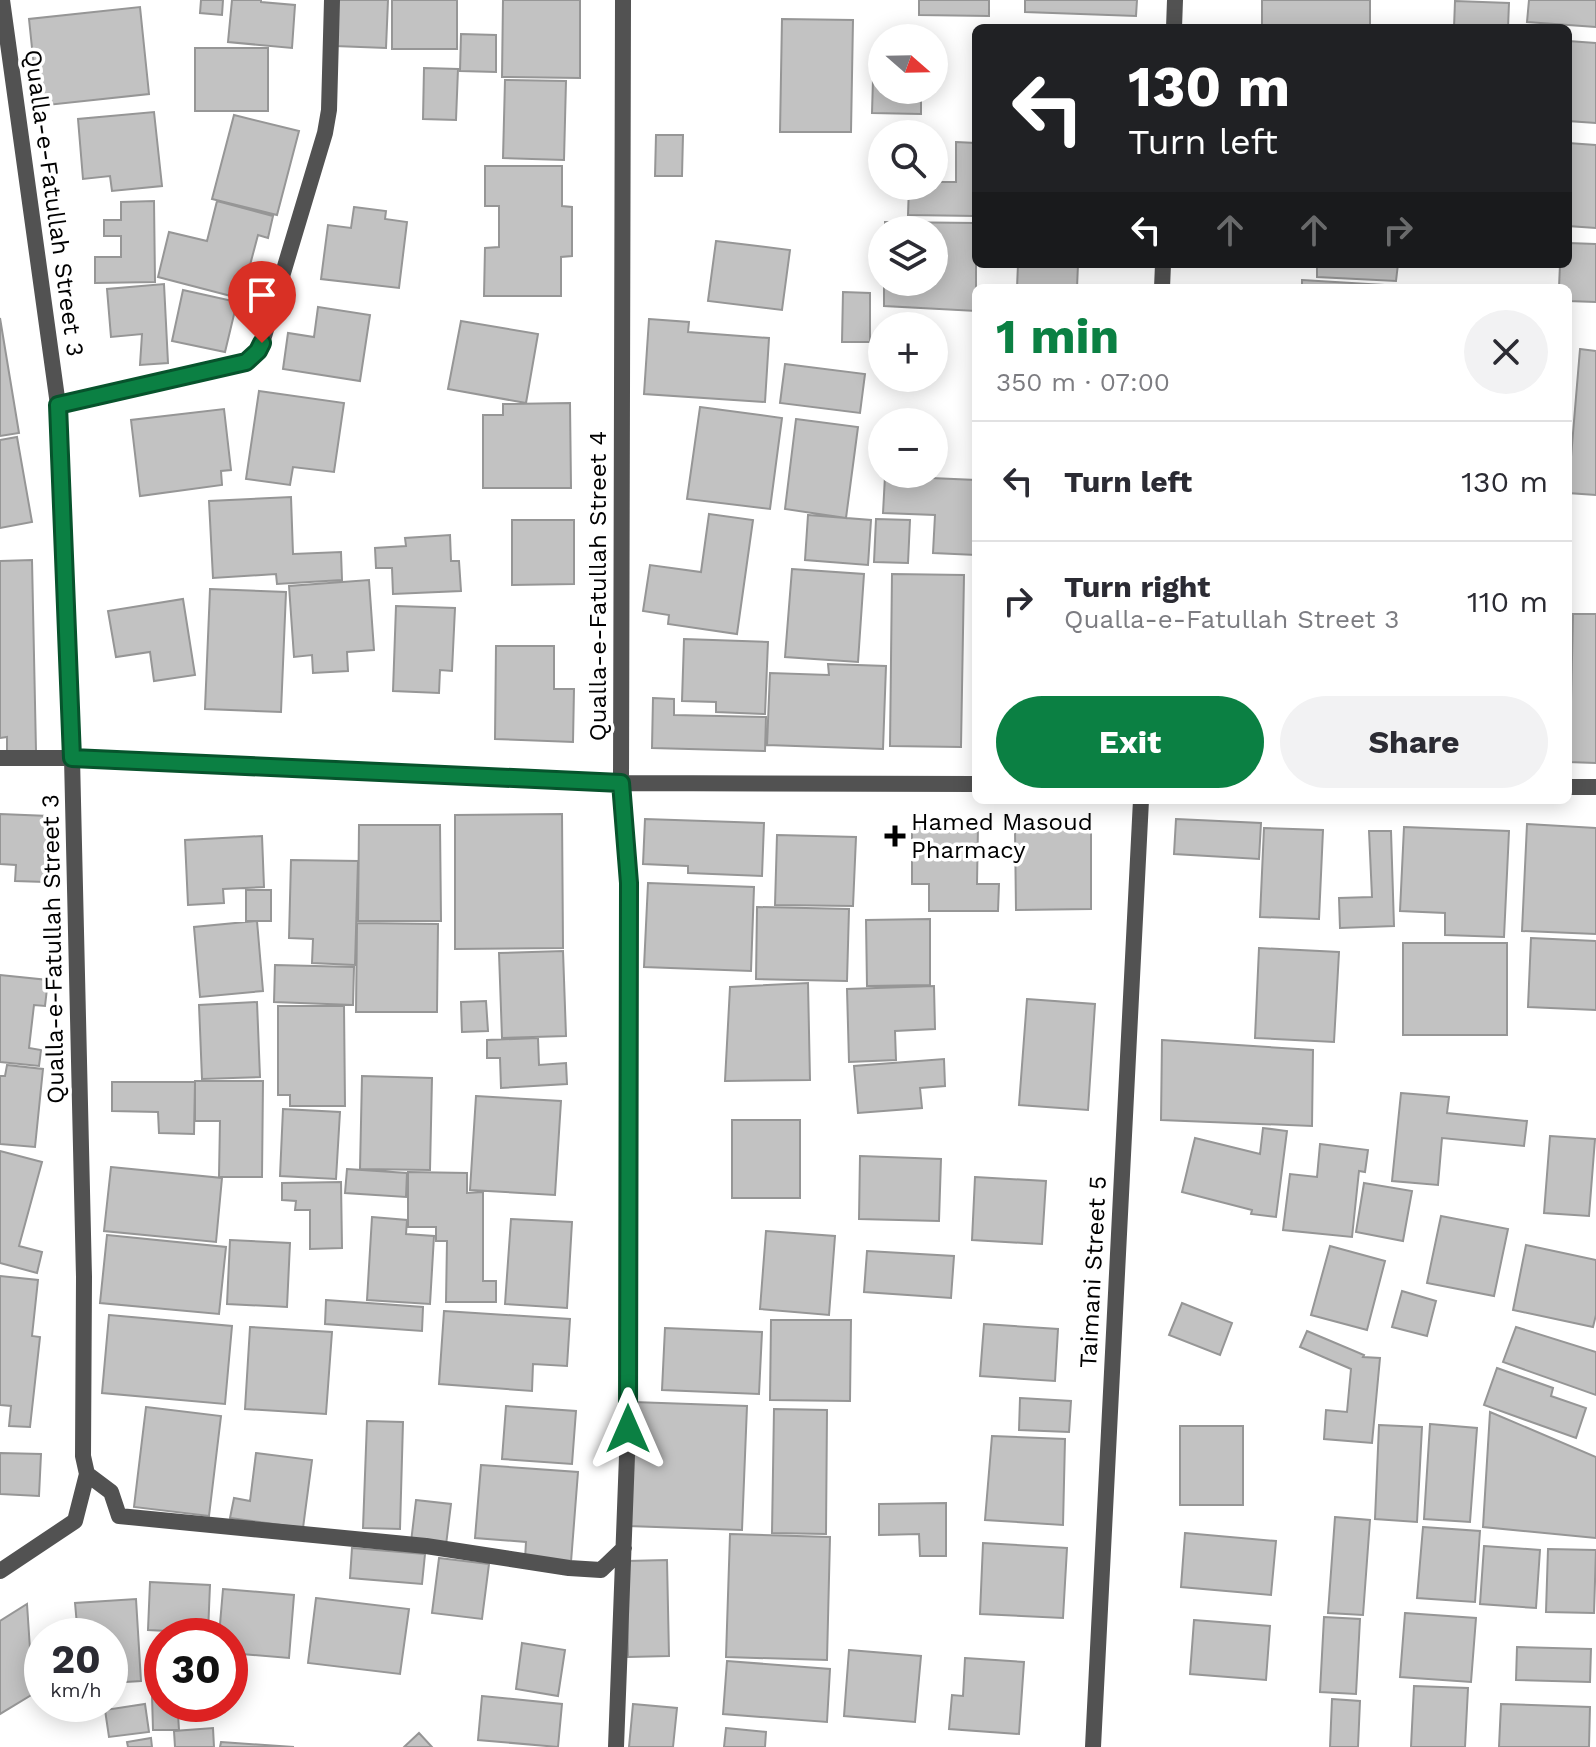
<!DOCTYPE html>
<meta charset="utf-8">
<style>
:root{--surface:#fff;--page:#f2f2f3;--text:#2b2b33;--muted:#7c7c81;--line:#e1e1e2;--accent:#0b8043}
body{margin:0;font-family:"Work Sans",sans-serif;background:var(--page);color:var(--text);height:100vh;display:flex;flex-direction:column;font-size:30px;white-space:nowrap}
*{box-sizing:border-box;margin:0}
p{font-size:26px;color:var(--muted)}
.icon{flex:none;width:44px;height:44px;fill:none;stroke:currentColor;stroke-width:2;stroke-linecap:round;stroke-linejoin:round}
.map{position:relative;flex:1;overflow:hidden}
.drawer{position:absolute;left:972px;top:284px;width:600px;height:520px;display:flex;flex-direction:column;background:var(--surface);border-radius:12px;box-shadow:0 4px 20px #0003}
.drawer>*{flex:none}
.banner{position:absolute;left:972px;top:24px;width:600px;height:244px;border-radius:12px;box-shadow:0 4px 20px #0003;background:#202124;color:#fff;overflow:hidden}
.needle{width:52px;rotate:110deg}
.buttons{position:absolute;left:868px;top:24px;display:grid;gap:16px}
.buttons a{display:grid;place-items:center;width:80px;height:80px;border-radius:50%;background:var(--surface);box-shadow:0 4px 20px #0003;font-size:40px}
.speed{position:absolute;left:24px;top:1618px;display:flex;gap:16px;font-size:40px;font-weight:700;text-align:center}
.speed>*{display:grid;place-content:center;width:104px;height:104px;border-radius:50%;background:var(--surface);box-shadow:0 4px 20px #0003;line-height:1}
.speed small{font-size:20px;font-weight:400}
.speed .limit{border:12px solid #d22;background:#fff;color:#111}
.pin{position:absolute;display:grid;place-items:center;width:68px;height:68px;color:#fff;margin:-82px -34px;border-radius:50% 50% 50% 0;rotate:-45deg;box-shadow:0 0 8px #0007}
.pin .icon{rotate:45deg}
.me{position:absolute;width:88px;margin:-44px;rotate:0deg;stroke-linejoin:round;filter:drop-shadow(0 0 6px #0008)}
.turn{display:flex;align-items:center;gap:28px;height:168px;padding:0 24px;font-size:36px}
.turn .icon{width:104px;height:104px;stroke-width:2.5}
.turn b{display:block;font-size:56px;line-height:68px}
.lanes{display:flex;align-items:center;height:76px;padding:0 24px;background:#0003;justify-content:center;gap:40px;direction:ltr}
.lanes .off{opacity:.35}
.round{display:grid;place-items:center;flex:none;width:84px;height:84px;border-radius:42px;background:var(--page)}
.head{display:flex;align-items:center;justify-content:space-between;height:136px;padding:0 24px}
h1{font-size:48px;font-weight:700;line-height:60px;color:var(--accent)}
.primary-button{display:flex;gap:16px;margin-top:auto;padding:16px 24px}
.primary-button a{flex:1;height:92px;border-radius:48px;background:var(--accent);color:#fff;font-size:32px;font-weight:700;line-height:92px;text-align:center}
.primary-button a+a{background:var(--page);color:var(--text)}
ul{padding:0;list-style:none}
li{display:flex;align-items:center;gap:24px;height:120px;padding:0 24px;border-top:2px solid var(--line)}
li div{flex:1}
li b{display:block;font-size:30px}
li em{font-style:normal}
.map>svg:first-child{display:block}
.building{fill:#c2c2c2;stroke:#969696;stroke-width:2}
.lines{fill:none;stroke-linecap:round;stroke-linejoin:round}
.minor{stroke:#525252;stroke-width:16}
.route-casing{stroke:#07532c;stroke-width:20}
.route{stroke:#0b8043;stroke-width:14}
.poi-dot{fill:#000;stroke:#fff;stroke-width:3}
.labels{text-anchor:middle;stroke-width:7;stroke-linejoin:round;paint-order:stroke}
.street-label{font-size:24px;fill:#000;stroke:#fff}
.poi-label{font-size:24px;fill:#000;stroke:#fff;text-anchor:start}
</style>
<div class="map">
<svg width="1596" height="1747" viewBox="0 0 1596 1747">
<rect width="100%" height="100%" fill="#fff"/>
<path class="building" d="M201 0H223L222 15 200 13Z
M232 0H261V2L295 5 292 48 228 42Z
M337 0H388L386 48 335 46Z
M392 0H457V49H392Z
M503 0H580V78L502 77Z
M919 0H989V16L919 15Z
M1025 0H1137L1136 16 1025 12Z
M1262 0H1370V28H1262Z
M1529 0H1596V27L1527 22Z
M1455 1 1509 3 1508 28H1454Z
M140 7 149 94 38 106 29 19Z
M782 19 853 20 851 132H780Z
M461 34 496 35V72L460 71Z
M1568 41 1596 43V123L1568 121Z
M195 48H268V111H195Z
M424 68 458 69 456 120 423 119Z
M873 79H882V90H921V114L872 113Z
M505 80 566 81 564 160 503 158Z
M154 112 162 186 112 191 110 176 83 179 78 119Z
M234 115 299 131 277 215 212 199Z
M656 135H683L682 176H655Z
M956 142 976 143V216L908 215 909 186H934V182H956Z
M1568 143 1596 145V228L1568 226Z
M485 166H562V206L572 207V256L561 257V296H484L485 248 499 247V206H485Z
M154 201 155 282 95 283V257H121V236H104V220H121V202Z
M217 201 273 216 268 238 258 235 246 280 255 282 250 301 158 277 169 232 207 241Z
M354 207 386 211 385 219 407 222 399 288 321 279 328 225 351 228Z
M885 222 976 223V311L884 306V282H934V230H885Z
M716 241 790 250 782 310 708 301Z
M1568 243 1596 244V302L1568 301V288H1559L1560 264H1568Z
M1018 264H1078L1077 288H1017Z
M1317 264H1398L1396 281 1317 277Z
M1302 280 1417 287V288H1302Z
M164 284 168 363 140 365 142 334 111 337 107 289Z
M183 290 237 302 225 352 172 341Z
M843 292 870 293V342H842Z
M318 307 370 315 360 381 283 369 288 333 314 337Z
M0 318 19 433 0 436Z
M649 319 689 322 688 332 769 338 765 402 644 394Z
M461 321 538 334 526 403 448 389Z
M1580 349 1596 351V495L1568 493Z
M785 364 865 374 860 413 780 403Z
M259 391 344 403 334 472 293 467 290 485 246 479Z
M570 403 571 488H483V415H503V404Z
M700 407 782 418 770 509 687 499Z
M224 409 231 470 221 471 222 485 140 496 131 420Z
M796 419 858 427 846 518 785 509Z
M17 437 32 522 0 528V440Z
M885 476 976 480V555L933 553 935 515 883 513Z
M291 497 293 554 341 552 342 580 277 584 276 574 213 578 209 501Z
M709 514 753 520 737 634 668 624 669 615 643 611 650 565 701 572Z
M808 515 871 520 868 565 805 560Z
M876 519 910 520 908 563 874 562Z
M512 520H574V584L512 585Z
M450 535 451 561H459L461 591 393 594 392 568H376L375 548 406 546 405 538Z
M32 560 36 751 7 752V737L0 738V561Z
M792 569 864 574 858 662 785 657Z
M892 574 964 575 961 747 890 746Z
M369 580 374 650 347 652 348 671 313 673 312 655 294 657 289 586Z
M210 589 286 592 281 712 205 709Z
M183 599 195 675 154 681 150 652 116 657 108 611Z
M396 606 455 608 452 671 440 670 439 693 393 691Z
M1573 614H1596V763L1568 762V702H1571Z
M684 639 768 642 765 714 716 712V702L682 701Z
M496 646H554V689H574L573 742 495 739Z
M828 664 886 666 883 749 767 745 770 673 829 675Z
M653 698 674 699V715L766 717 765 751 652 748Z
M0 814 49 816 45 882 15 881 16 865 0 864Z
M562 814 563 948 455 949V815Z
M645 819 764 823 762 876 688 873V866L643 864Z
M1176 819 1261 823 1259 859 1174 854Z
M1527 824 1596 828V934L1522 931Z
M359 825H440L441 921H358Z
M912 825 978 826 977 884H999L998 911H929V884H912Z
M1404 827 1509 831 1504 937 1445 935V913L1400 911Z
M1264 828 1323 830 1319 919 1260 917Z
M1015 830H1091V909L1016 910Z
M1369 831H1391L1394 926 1340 928 1339 898 1372 897Z
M777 835 856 837 853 906 775 905Z
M262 836 264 887 223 889 224 903 188 905 185 840Z
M291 860 358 861 355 965 312 963 313 939 289 938Z
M648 883 754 887 751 971 644 967Z
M246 890H271V921H246Z
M757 907 849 909 847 981 756 979Z
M930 919V985L867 986 866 920Z
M257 921 263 991 200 997 194 927Z
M357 923 438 924 437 1012H356Z
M1531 938 1596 941V1010L1528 1007Z
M1403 943H1507V1035H1403Z
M1259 948 1339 952 1334 1042 1255 1038Z
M563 951 566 1036 502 1038 499 953Z
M275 965 354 967 353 1005 274 1002Z
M0 975 48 980 45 1006 34 1005 29 1048 41 1050 39 1066 0 1062Z
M808 983 810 1080 725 1081 730 987Z
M934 986 935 1029 895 1031 896 1060 849 1062 847 989Z
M1027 999 1095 1004 1088 1110 1019 1105Z
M486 1001 488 1031 462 1032 461 1002Z
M257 1002 260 1077 202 1079 199 1005Z
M278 1006H344L345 1106H290V1095H278Z
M538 1038 539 1065 566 1063 567 1084 501 1088 500 1058H487V1040Z
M1162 1040 1313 1050 1312 1126 1161 1120Z
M944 1059 945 1086 920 1088 922 1108 858 1113 854 1066Z
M7 1065 43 1069 35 1147 0 1144V1076H5Z
M362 1076 432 1078 430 1170 360 1169Z
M195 1081H263L262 1177H219L220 1121H195Z
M112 1082H195L194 1134 159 1133 158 1112 112 1111Z
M1401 1093 1449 1097 1447 1113 1527 1121 1524 1146 1442 1138 1438 1185 1392 1181Z
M476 1096 561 1101 555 1195 470 1190Z
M283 1109 340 1112 336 1179 280 1176Z
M732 1120H800V1198H732Z
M1263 1128 1287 1131 1276 1217 1251 1214 1252 1210 1182 1192 1195 1138 1260 1154Z
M1550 1136 1595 1139 1589 1216 1544 1213Z
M1320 1144 1368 1150 1365 1172 1359 1171 1352 1237 1283 1230 1290 1174 1317 1177Z
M0 1151 42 1162 19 1246 42 1252 37 1273 0 1263Z
M860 1156 941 1159 939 1221 859 1219Z
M111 1167 222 1178 216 1242 104 1231Z
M347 1169 407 1173 406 1197 345 1193Z
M408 1172 467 1173V1193L483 1192V1281H496V1302H446L447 1241H436V1227H408Z
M975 1177 1046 1181 1042 1244 972 1240Z
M341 1182 342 1248 310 1249V1210H295L296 1201 282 1200V1183Z
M1364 1183 1412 1191 1403 1241 1356 1232Z
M1441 1216 1508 1229 1494 1296 1427 1283Z
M372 1217 407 1220 406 1234 434 1236 430 1304 367 1300Z
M511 1219 572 1222 567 1308 505 1304Z
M766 1231 835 1236 829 1315 760 1309Z
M107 1235 226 1247 219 1314 100 1303Z
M230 1240 290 1243 287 1307 227 1304Z
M1526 1245 1596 1260V1315L1593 1327 1513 1310Z
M1330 1246 1385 1261 1367 1330 1311 1315Z
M867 1251 954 1256 951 1298 864 1292Z
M0 1276 38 1280 32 1336 40 1337 30 1427 9 1426 11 1406 0 1405Z
M1402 1291 1436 1301 1427 1336 1392 1327Z
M326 1300 423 1307 422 1331 325 1324Z
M1182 1303 1232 1323 1220 1355 1169 1335Z
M444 1311 570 1319 567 1366 533 1364 532 1391 439 1384Z
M109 1315 232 1326 225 1404 102 1393Z
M771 1320H851L850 1401 770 1400Z
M984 1324 1058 1329 1055 1381 980 1376Z
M250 1327 332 1332 326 1414 245 1409Z
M1516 1327 1596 1352V1395L1503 1362Z
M665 1328 762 1332 759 1394 662 1390Z
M1307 1331 1364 1355 1363 1357 1380 1358 1372 1443 1324 1439 1326 1410 1347 1412 1351 1369 1300 1347Z
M1497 1368 1553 1388 1551 1396 1586 1408 1576 1438 1484 1405Z
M1020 1398 1071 1401 1069 1432 1019 1430Z
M633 1402 747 1406 742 1530 628 1526Z
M506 1406 576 1411 572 1464 502 1459Z
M146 1407 221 1416 209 1516 134 1507Z
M774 1409 827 1410 826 1534 772 1533Z
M1490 1412 1596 1457V1538L1483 1527Z
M367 1421 403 1422 400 1529 363 1528Z
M1430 1424 1477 1428 1470 1522 1424 1519Z
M1379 1425 1422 1427 1417 1522 1375 1519Z
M1180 1426H1243V1505H1180Z
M992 1436 1065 1439 1063 1525 985 1520Z
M0 1453 41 1454 39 1496 0 1494Z
M256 1453 312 1460 303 1528 230 1518 234 1498 250 1501Z
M481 1465 578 1472 571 1562 525 1559 526 1542 475 1538Z
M416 1500 451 1504 446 1545 411 1542Z
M946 1503V1556H920L919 1534 879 1535V1504Z
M1335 1517 1370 1520 1363 1615 1328 1613Z
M1423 1527 1480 1531 1475 1602 1417 1598Z
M1185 1533 1276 1541 1271 1595 1181 1587Z
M730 1534 830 1537 827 1660 726 1657Z
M983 1543 1067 1548 1063 1618 980 1614Z
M1484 1546 1540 1550 1536 1608 1480 1604Z
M352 1548 425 1554 422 1584 350 1578Z
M1548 1549 1596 1550 1594 1613 1546 1612Z
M439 1558 489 1564 482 1619 432 1613Z
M667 1560 669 1656 628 1657 627 1561Z
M150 1582 210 1585 208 1633 148 1630Z
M223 1589 294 1595 289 1658 230 1653V1636H219Z
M316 1598 409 1609 400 1674 308 1663Z
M136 1599 141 1681 110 1683V1636H78L75 1603Z
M27 1604 33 1694 0 1714V1621Z
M1405 1613 1476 1618 1471 1682 1400 1677Z
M1324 1617 1360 1619 1356 1694 1320 1692Z
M1194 1620 1270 1626 1266 1680 1190 1674Z
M522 1643 565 1650 558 1696 516 1689Z
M1517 1647 1591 1649 1590 1682 1516 1680Z
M849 1650 921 1656 915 1722 844 1716Z
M150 1656H162V1690H149Z
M965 1658 1024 1662 1019 1734 949 1729 952 1695 963 1696Z
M727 1661 830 1669 827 1722 723 1714Z
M1414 1686 1468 1688 1465 1747H1411Z
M162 1694V1704H219V1713L178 1714 179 1730H153L152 1695Z
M482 1696 562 1704 558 1747 478 1740Z
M1332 1699 1360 1701 1358 1747H1330Z
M145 1704 149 1732 109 1737 105 1710Z
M633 1704 677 1708 673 1747H629Z
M1501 1704 1590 1707 1589 1747H1499Z
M213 1728 214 1747H175L174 1731Z
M726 1728 766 1732 765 1747H724Z
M419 1733 432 1747H404Z
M151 1738 152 1747H128L127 1742Z
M221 1742 294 1747H220Z"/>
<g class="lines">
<path class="minor" d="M1174 28 1175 0
M1162 288 1163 264
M58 405 246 362 258 351 262 343 325 133 329 110 332 0
M0 758H72L621 783 976 784
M1568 787H1596
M87 1474 111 1492 119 1516 426 1546 569 1568 601 1570 624 1548
M0 1571 75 1521 87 1474 83 1456 84 1277 72 758 58 405 2 0
M616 1747 628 1429 629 883 621 783 623 0
M1093 1747 1141 800"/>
</g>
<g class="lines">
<defs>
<path id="route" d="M262 343 258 351 246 362 58 405 72 758 621 783 629 883 628 1429"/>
</defs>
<use href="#route" class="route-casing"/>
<use href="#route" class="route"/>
</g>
<path class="poi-dot" d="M891 824h8v8h8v8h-8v8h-8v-8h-8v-8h8z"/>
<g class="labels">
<g class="street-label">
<text transform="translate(54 203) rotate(82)" y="8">Qualla-e-Fatullah Street 3</text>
<text transform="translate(598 586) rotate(-90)" y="8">Qualla-e-Fatullah Street 4</text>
<text transform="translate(53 949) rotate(-91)" y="8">Qualla-e-Fatullah Street 3</text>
<text transform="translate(1093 1272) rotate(-87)" y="8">Taimani Street 5</text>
</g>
<g class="poi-label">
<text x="911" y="830">Hamed Masoud<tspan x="911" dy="28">Pharmacy</tspan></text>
</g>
</g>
</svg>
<div class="buttons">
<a><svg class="needle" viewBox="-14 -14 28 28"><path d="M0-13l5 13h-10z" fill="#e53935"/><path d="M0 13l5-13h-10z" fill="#7c7c81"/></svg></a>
<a><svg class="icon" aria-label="search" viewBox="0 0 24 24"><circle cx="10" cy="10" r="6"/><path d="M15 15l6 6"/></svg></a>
<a><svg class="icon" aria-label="layers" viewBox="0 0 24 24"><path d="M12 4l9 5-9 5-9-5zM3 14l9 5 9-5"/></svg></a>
<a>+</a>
<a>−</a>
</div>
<div class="speed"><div>20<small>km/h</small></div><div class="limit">30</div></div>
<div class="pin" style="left:262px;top:343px;background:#d93025"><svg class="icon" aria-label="arrive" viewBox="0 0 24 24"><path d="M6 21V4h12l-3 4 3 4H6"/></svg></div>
<svg class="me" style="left:628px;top:1429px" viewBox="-20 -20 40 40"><path d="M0-17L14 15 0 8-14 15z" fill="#0b8043" stroke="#fff" stroke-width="4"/></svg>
<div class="banner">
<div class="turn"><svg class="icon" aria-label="left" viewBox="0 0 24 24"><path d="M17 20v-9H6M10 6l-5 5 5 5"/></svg><div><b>130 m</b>Turn left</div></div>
<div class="lanes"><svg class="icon" aria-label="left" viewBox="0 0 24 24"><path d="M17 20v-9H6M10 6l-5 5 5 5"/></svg><svg class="icon off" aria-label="ahead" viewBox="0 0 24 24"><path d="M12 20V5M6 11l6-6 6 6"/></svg><svg class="icon off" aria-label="ahead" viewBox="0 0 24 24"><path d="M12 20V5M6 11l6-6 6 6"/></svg><svg class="icon off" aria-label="right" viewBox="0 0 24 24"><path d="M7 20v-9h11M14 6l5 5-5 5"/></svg></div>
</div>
<section class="drawer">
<div class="head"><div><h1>1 min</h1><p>350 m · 07:00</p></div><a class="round"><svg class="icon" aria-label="close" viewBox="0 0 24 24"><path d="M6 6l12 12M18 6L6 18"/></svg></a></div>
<ul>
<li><svg class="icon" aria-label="left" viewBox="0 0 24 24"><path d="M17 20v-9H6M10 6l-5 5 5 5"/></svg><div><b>Turn left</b></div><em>130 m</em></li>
<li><svg class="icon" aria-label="right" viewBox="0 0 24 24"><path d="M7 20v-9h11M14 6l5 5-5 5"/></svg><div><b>Turn right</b><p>Qualla-e-Fatullah Street 3</p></div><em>110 m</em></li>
</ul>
<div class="primary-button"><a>Exit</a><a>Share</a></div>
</section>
</div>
